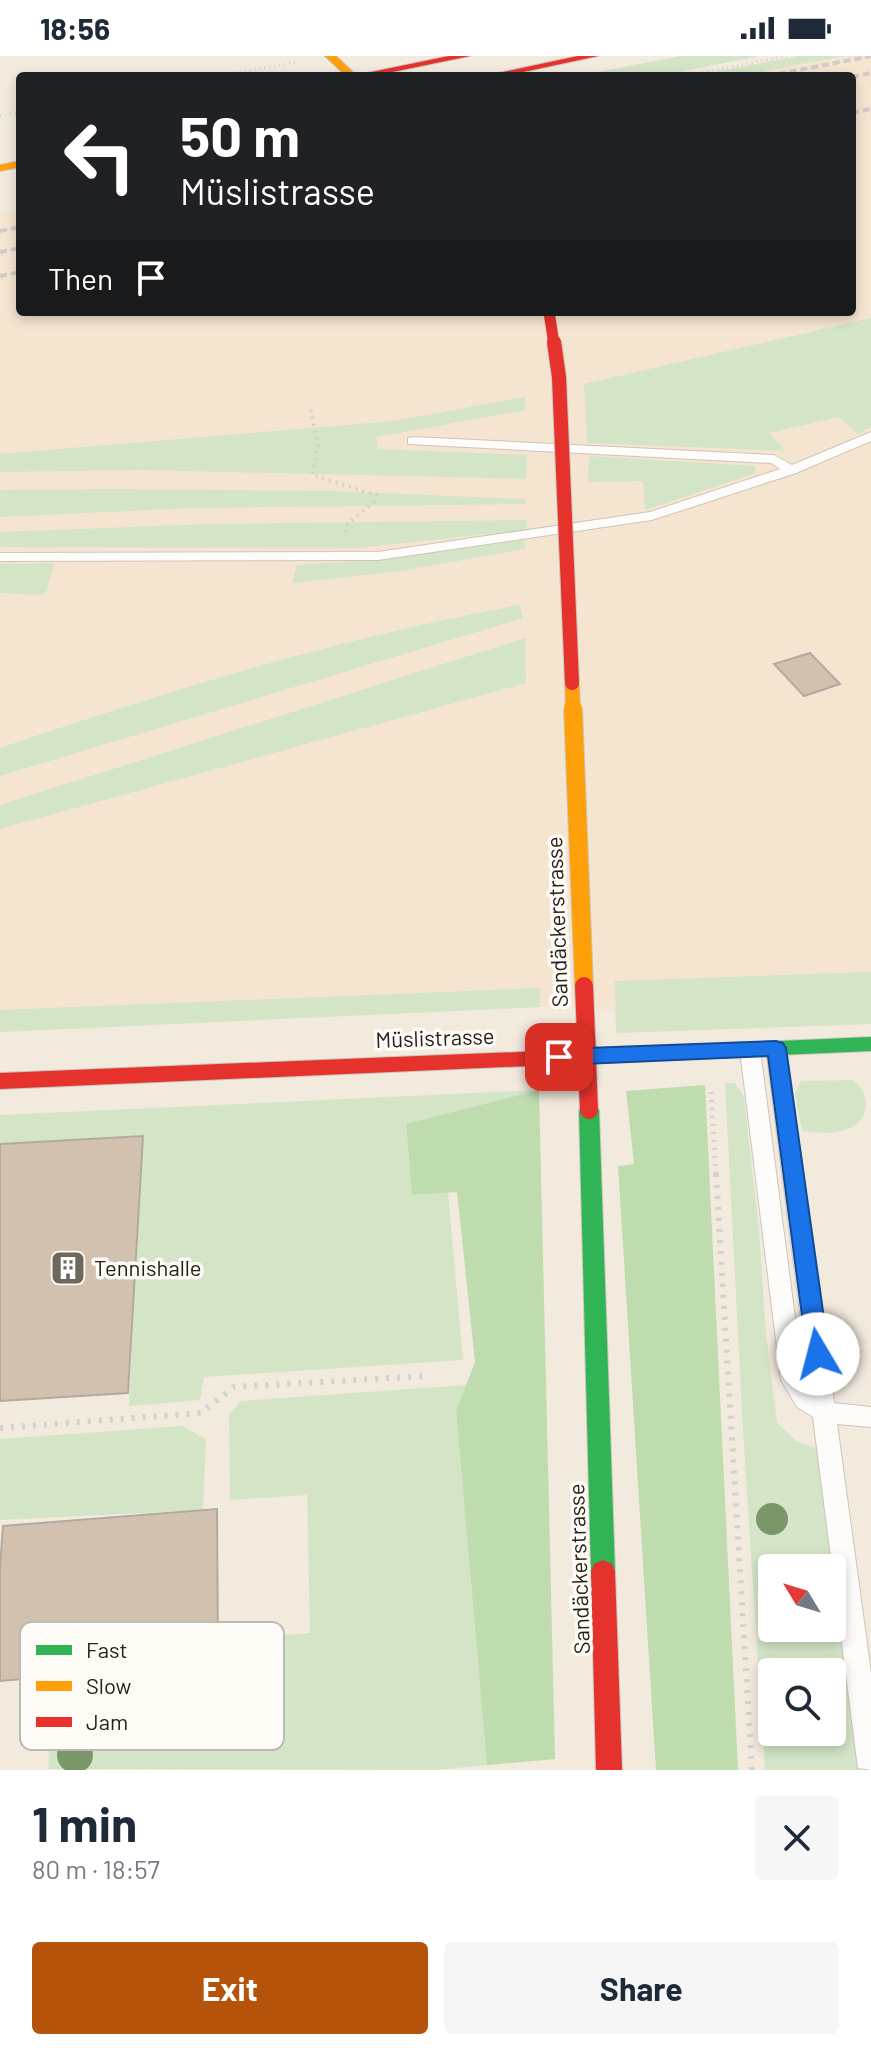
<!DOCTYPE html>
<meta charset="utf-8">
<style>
:root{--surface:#fff;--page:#f6f6f7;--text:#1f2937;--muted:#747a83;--accent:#b45309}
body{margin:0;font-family:Barlow,sans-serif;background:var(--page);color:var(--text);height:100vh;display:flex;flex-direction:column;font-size:30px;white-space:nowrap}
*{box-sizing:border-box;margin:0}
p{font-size:26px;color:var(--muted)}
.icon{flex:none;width:44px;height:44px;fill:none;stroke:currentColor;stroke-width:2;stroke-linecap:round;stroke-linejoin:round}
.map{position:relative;height:1714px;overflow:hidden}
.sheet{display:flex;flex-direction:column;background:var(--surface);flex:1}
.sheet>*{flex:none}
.banner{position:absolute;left:16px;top:16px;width:840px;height:244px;border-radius:8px;box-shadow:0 4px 12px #0003;background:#202124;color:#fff;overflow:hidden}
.needle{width:52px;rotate:308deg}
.tools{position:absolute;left:758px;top:1498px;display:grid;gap:16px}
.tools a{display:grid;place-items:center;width:88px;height:88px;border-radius:8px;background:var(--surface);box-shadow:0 4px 12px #0003;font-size:40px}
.pin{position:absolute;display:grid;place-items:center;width:68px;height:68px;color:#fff;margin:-34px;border-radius:16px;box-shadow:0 4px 12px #0006}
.me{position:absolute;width:88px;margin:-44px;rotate:352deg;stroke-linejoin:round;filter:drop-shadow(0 0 6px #0008)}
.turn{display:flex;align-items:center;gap:28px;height:168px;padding:0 32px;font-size:36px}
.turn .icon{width:104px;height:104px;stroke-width:2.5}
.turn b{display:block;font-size:56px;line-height:68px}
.then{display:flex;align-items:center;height:76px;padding:0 32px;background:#0003;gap:16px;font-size:30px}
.round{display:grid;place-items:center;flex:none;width:84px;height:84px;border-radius:8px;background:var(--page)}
.overview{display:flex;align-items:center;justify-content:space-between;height:136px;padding:0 32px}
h1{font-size:48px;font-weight:700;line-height:60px}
.action{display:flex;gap:16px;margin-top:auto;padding:16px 32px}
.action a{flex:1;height:92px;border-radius:8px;background:var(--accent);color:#fff;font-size:32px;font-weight:700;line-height:92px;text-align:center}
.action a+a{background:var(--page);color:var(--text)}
.status{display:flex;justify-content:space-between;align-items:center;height:56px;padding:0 40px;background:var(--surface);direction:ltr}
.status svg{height:22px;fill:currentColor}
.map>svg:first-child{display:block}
.built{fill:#f5e5d0}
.green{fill:#d3e5c6;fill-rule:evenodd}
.forest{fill:#bfdcaf}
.building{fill:#d1c1ae;stroke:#b2aaa2;stroke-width:2}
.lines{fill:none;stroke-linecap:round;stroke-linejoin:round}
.lane-casing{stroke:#ccc5bb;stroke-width:2}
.fast-casing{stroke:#ccc5bb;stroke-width:2}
.slow-casing{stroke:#ccc5bb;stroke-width:2}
.jam-casing{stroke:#ccc5bb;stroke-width:2}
.path-far3{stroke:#d4d0cd;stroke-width:3;stroke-dasharray:1 4;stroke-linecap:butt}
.path-far2{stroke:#d4d0cd;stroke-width:4;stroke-dasharray:2 5;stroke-linecap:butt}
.path-far1{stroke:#d4d0cd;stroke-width:5;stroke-dasharray:2 6;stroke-linecap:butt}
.path{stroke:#d4d0cd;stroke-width:6;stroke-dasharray:3 8;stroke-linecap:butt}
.lane{fill:#fdfcfa;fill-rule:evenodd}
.fast{fill:#30b455;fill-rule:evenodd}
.slow{fill:#ff9f0a;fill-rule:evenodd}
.jam{fill:#e5322d;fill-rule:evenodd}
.rail{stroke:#cecbc8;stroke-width:4;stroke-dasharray:7 4;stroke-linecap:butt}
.slow-bridge-far1-casing{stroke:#ccc5bb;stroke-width:16;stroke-linecap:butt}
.slow-bridge-casing{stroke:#ccc5bb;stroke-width:20;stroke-linecap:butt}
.jam-bridge-far2-casing{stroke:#ccc5bb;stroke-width:12;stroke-linecap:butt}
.jam-bridge-far1-casing{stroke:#ccc5bb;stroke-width:16;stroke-linecap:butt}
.jam-bridge-casing{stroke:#ccc5bb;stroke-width:20;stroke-linecap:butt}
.slow-bridge-far1{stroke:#ff9f0a;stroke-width:14}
.slow-bridge{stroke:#ff9f0a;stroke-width:18}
.jam-bridge-far2{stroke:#e5322d;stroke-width:11}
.jam-bridge-far1{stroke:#e5322d;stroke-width:14}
.jam-bridge{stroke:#e5322d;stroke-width:18}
.tree{fill:#7a976a}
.route{fill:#1a73e8;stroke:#114b97;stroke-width:2}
.labels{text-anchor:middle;stroke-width:7;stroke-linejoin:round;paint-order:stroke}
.street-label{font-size:22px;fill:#262018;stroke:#fefaf6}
.poi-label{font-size:22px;fill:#262018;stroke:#fefaf6;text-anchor:start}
.key{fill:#fefaf6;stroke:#bdb9b3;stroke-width:2}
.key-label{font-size:22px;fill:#262018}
</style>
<div class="status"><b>18:56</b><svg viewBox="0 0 49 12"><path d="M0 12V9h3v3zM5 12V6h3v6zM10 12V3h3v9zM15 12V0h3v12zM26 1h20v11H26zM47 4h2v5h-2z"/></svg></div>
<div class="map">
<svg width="871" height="1714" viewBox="0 0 871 1714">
<rect width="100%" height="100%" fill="#f3eade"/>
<path class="built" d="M812 0H871V968L616 977 615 954 540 951 0 976V156L20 153V256H852V20H713Z"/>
<path class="green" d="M681 0H760L658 20H577Z
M798 0H844L739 20H694Z
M871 262V371L858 378 839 361 769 377 786 395 587 387 584 328Z
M525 341V354L376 381 378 393 527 399 526 423 143 414 0 416V398L394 365Z
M589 400 755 410 756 417 645 454 643 425 588 426Z
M110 433 331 435 525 443 526 448 194 452 0 461V434Z
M526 464 527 474 357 492 0 491V476L210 468Z
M524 484 525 493 400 515 292 527 297 509 361 505Z
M54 507 47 535 41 539 0 537V508Z
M520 549 523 562 0 720V692C170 634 343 581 520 549Z
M525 582 526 627 0 773V749Z
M871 916V968L616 977 615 925Z
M540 932V951L0 976V954Z
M853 1024C871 1037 871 1064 848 1073 834 1079 817 1076 802 1075L795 1038 801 1025Z
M725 1027H735L744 1041 759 1174 766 1278 777 1367 796 1385 818 1393 859 1714H765L743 1376ZM772 1512H832V1572H772ZM772 1616H832V1676H772Z
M539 1034 406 1069 412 1139 448 1136 463 1304 204 1321 200 1344 129 1350 143 1080 0 1088V1059Z
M466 1329 456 1355 487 1709 437 1714 48 1713 55 1638 142 1628 143 1613 199 1608 200 1635 273 1628 272 1580 310 1577 307 1439 230 1444 229 1358 241 1345Z
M182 1370 206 1383 203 1454 0 1464V1383Z"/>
<path class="forest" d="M705 1029 738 1714H656L618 1110 634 1108 626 1035Z
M539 1034 555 1703 487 1709 456 1355 475 1306 457 1136 412 1139 406 1068Z"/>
<path class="building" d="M810 597 840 628 804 640 774 608Z
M143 1080 128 1337 0 1345V1088Z
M217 1453 218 1606 0 1625V1511L3 1470Z"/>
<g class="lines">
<defs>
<path id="lane" d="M871 376V385L796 417 652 464 378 504 0 505V497L378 496 650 456 780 413 771 407 408 388V382L413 381 774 399 792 409Z
M776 985 783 987 786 992 834 1347 871 1351V1371L837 1368 871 1617V1714L858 1712 813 1361 797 1351 781 1324 740 994 743 989H757L760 994 803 1323 810 1333 766 992 769 987Z"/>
<path id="fast" d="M871 981V995L690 1003 683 1001 680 996 683 991 690 989Z
M589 1046 596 1048 599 1054 615 1516 612 1524 603 1528 594 1524 591 1516 579 1054 582 1048Z"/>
<path id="slow" d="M325 0H336L357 20H346Z
M20 105V111L0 115V109Z"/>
<path id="jam" d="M449 0H470L373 20H352Z
M578 0H598L505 20H484Z
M690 989 697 991 700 996 697 1001 690 1003 0 1033V1017Z
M603 1504 612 1508 615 1516 622 1714H596L591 1516 594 1508Z"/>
</defs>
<use href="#lane" class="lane-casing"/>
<use href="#fast" class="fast-casing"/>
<use href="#slow" class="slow-casing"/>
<use href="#jam" class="jam-casing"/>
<path class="path-far3" d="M220 20 297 6
M683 20 787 0
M0 60 20 56"/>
<path class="path-far2" d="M311 354 318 388 312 419 376 439 375 445 346 469V476"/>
<path class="path-far1" d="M711 1036 716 1120"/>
<path class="path" d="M716 1118 752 1714
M0 1372 201 1357 234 1331 426 1320"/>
<use href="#lane" class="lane"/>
<use href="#fast" class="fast"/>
<use href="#slow" class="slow"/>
<use href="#jam" class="jam"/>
<path class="rail" d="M768 20 871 0
M852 21 871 17
M852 57 871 53
M0 175 20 171
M0 196 20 192
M0 220 20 216"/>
<defs>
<path id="slow-bridge-far1" d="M572 627 573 654"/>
<path id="slow-bridge" d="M573 652 584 930"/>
<path id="jam-bridge-far2" d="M549 256 554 288"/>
<path id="jam-bridge-far1" d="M554 286 559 321 572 627"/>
<path id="jam-bridge" d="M584 930 589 1054"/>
</defs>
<use href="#slow-bridge-far1" class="slow-bridge-far1-casing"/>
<use href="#slow-bridge" class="slow-bridge-casing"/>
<use href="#jam-bridge-far2" class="jam-bridge-far2-casing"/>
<use href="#jam-bridge-far1" class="jam-bridge-far1-casing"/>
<use href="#jam-bridge" class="jam-bridge-casing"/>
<use href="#slow-bridge-far1" class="slow-bridge-far1"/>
<use href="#slow-bridge" class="slow-bridge"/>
<use href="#jam-bridge-far2" class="jam-bridge-far2"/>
<use href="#jam-bridge-far1" class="jam-bridge-far1"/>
<use href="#jam-bridge" class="jam-bridge"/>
</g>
<g class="tree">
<circle cx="772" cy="1463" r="16"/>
<circle cx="75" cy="1699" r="18"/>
</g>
<path class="route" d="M776 985 783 987 786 992 829 1298 826 1305 818 1308 810 1305 807 1298 768 1000 559 1009 552 1006 549 1001 552 996 559 993Z"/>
<defs>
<symbol id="building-square" viewBox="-11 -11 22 22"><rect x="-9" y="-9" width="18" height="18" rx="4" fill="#6e675d" stroke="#fefaf6"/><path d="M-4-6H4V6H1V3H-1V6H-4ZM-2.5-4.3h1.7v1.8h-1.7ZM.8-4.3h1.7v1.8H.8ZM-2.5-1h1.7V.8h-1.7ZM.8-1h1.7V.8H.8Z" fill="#fff"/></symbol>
</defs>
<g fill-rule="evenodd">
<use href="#building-square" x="48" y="1192" width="40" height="40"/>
</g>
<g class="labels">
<g class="street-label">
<text transform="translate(557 866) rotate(-92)" y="8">Sandäckerstrasse</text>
<text transform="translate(435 982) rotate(-2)" y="8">Müslistrasse</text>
<text transform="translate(579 1513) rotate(-92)" y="8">Sandäckerstrasse</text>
</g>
<g class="poi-label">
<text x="94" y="1220">Tennishalle</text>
</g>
</g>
<rect x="20" y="1566" width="264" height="128" rx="12" class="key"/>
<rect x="36" y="1589" width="36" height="10" fill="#30b455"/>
<rect x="36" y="1625" width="36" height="10" fill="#ff9f0a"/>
<rect x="36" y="1661" width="36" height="10" fill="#e5322d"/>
<g class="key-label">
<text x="86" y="1602">Fast</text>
<text x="86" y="1638">Slow</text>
<text x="86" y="1674">Jam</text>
</g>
</svg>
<div class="tools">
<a><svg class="needle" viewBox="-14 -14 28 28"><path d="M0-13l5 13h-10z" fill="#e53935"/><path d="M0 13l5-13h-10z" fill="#747a83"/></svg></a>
<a><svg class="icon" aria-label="search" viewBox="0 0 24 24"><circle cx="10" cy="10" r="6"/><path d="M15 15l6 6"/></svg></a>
</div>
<div class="pin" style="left:559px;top:1001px;background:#d93025"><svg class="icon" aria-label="arrive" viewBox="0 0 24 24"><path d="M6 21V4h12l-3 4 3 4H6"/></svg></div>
<svg class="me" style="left:818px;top:1298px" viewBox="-20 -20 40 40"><circle r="19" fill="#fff"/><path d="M0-13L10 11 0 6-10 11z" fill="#1a73e8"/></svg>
<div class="banner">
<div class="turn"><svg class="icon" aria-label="left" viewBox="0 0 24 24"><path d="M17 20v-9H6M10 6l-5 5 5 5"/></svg><div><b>50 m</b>Müslistrasse</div></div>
<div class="then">Then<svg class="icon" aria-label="arrive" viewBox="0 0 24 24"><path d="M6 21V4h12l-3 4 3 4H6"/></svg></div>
</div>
</div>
<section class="sheet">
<div class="overview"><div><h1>1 min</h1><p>80 m · 18:57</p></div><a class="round"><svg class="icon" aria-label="close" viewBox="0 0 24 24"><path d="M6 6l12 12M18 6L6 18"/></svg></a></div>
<div class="action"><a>Exit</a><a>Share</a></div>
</section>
